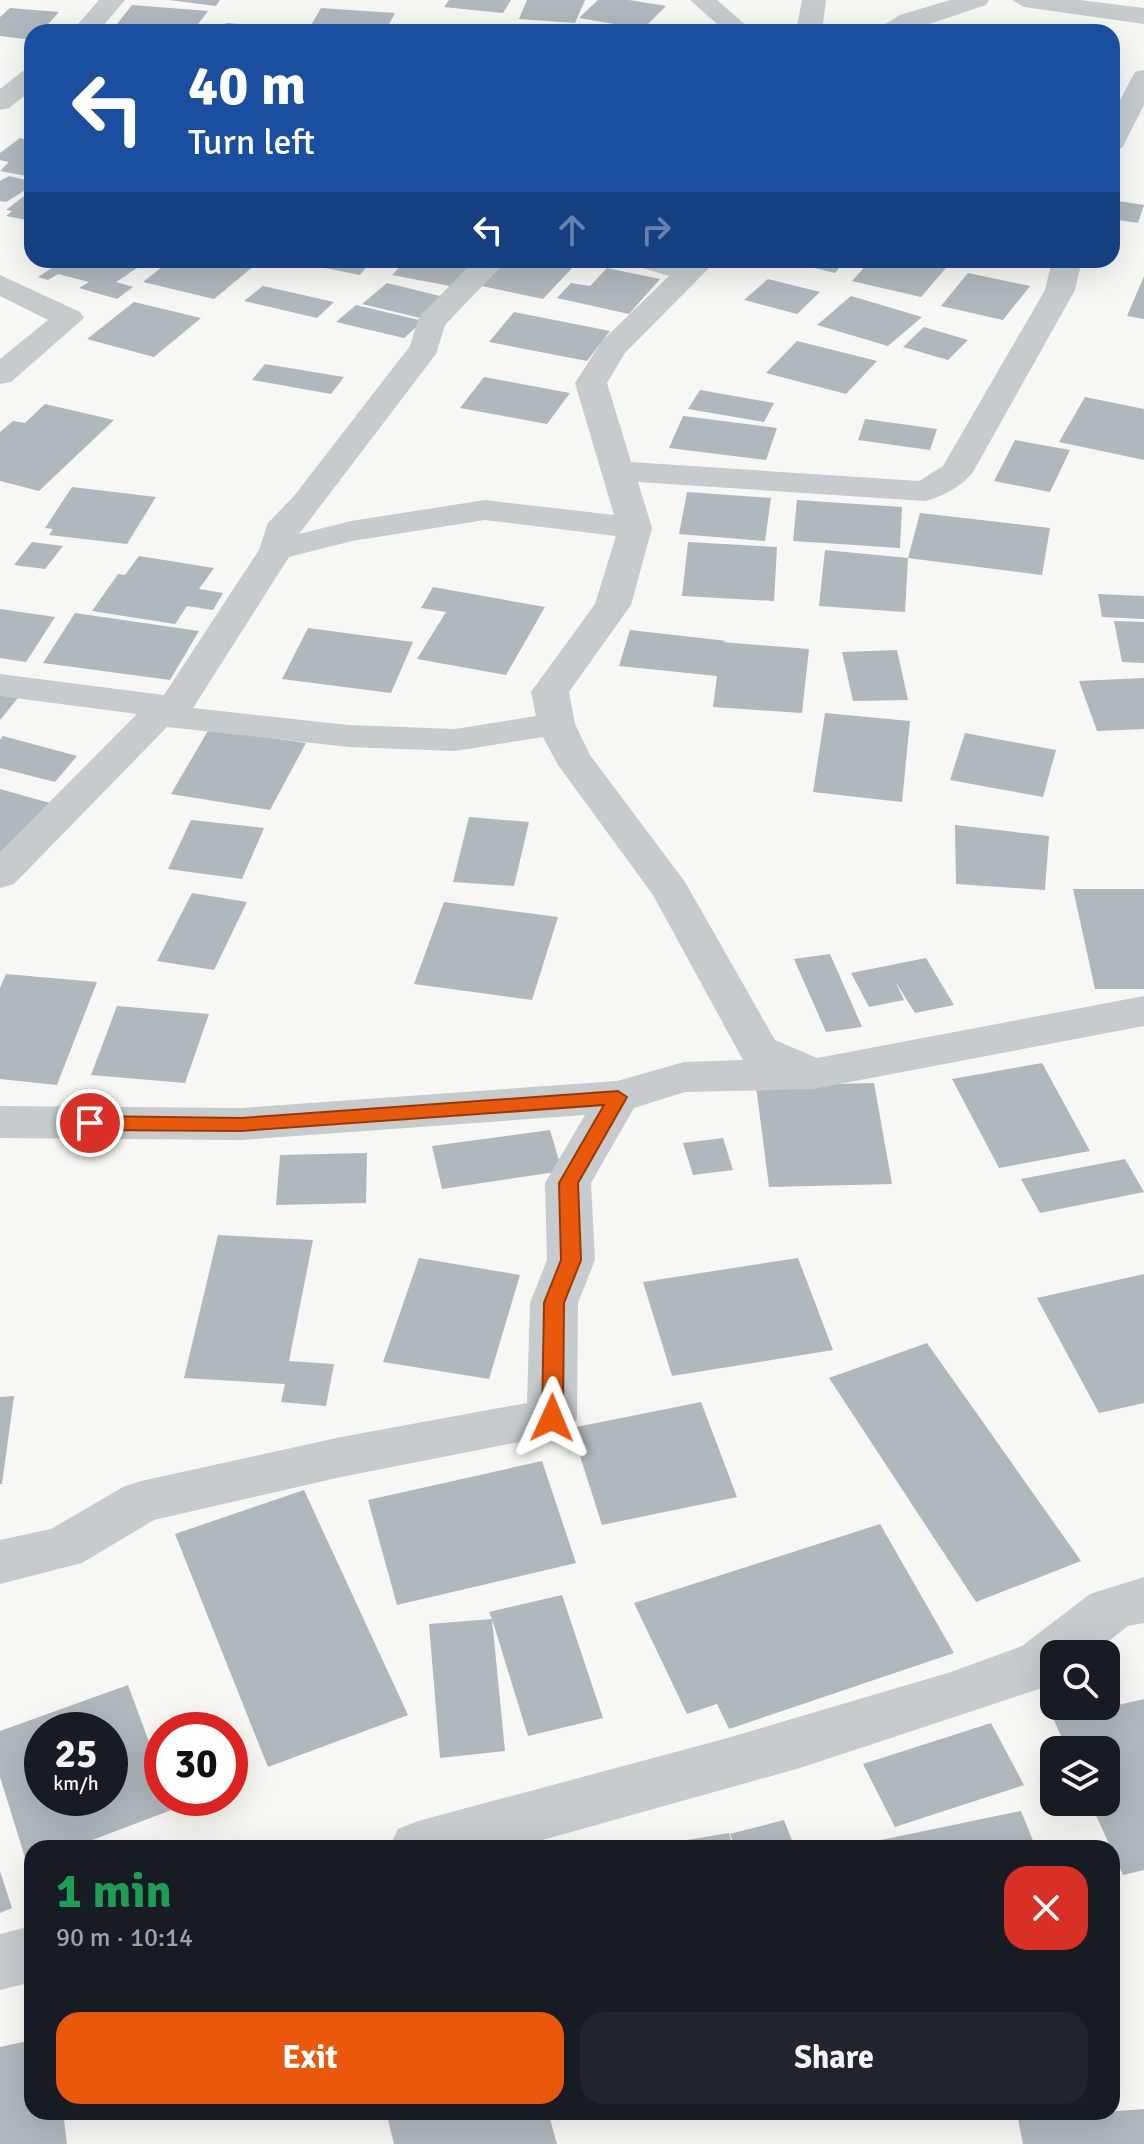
<!DOCTYPE html>
<meta charset="utf-8">
<style>
:root{--surface:#171b24;--page:#20242c;--text:#f1f3f6;--muted:#9ea1a6;--accent:#ea580c}
body{margin:0;font-family:Signika,sans-serif;background:var(--page);color:var(--text);height:100vh;display:flex;flex-direction:column;font-size:30px;white-space:nowrap}
*{box-sizing:border-box;margin:0}
p{font-size:26px;color:var(--muted)}
.icon{flex:none;width:44px;height:44px;fill:none;stroke:currentColor;stroke-width:2;stroke-linecap:round;stroke-linejoin:round}
.map{position:relative;flex:1;overflow:hidden}
.side{position:absolute;left:24px;top:1840px;width:1096px;height:280px;display:flex;flex-direction:column;background:var(--surface);border-radius:24px;box-shadow:0 8px 32px #0002}
.side>*{flex:none}
.guide{position:absolute;left:24px;top:24px;width:1096px;height:244px;border-radius:24px;box-shadow:0 8px 32px #0002;background:#1a4fa0;color:#fff;overflow:hidden}
.buttons{position:absolute;left:1040px;top:1640px;display:grid;gap:16px}
.buttons a{display:grid;place-items:center;width:80px;height:80px;border-radius:16px;background:var(--surface);box-shadow:0 8px 32px #0002;font-size:40px}
.speed{position:absolute;left:24px;top:1712px;display:flex;gap:16px;font-size:40px;font-weight:700;text-align:center}
.speed>*{display:grid;place-content:center;width:104px;height:104px;border-radius:50%;background:var(--surface);box-shadow:0 8px 32px #0002;line-height:1}
.speed small{font-size:20px;font-weight:400}
.speed .limit{border:12px solid #d22;background:#fff;color:#111}
.pin{position:absolute;display:grid;place-items:center;width:68px;height:68px;color:#fff;margin:-34px;border:4px solid #fff;border-radius:50%;box-shadow:0 2px 8px #0007}
.me{position:absolute;width:88px;margin:-44px;rotate:1deg;stroke-linejoin:round;filter:drop-shadow(0 0 6px #0008)}
.turn{display:flex;align-items:center;gap:28px;height:168px;padding:0 32px;font-size:36px}
.turn .icon{width:104px;height:104px;stroke-width:2.5}
.turn b{display:block;font-size:56px;line-height:68px}
.lanes{display:flex;align-items:center;height:76px;padding:0 32px;background:#0003;justify-content:center;gap:40px;direction:ltr}
.lanes .off{opacity:.35}
.round{display:grid;place-items:center;flex:none;width:84px;height:84px;border-radius:24px;background:var(--page)}
.summary{display:flex;align-items:center;justify-content:space-between;height:136px;padding:0 32px}
h1{font-size:48px;font-weight:700;line-height:60px;color:#1e9e55}
.cta{display:flex;gap:16px;margin-top:auto;padding:16px 32px}
.cta a{flex:1;height:92px;border-radius:24px;background:var(--accent);color:#fff;font-size:32px;font-weight:700;line-height:92px;text-align:center}
.cta a+a{background:var(--page);color:var(--text)}
.map>svg:first-child{display:block}
.building{fill:#afb8be;fill-rule:evenodd}
.lines{fill:none;stroke-linecap:round;stroke-linejoin:round}
.street{fill:#c6cbce;fill-rule:evenodd}
.route{fill:#ea580c;stroke:#983908;stroke-width:2}
</style>
<div class="map">
<svg width="1144" height="2144" viewBox="0 0 1144 2144">
<rect width="100%" height="100%" fill="#f7f7f4"/>
<path class="building" d="M169 0H220L216 6Z
M449 0H511L503 13 444 7Z
M527 0H585L575 23 519 19Z
M598 0H629L666 6 643 29 579 18Z
M132 5 208 11 192 32 113 29Z
M10 8 59 12 41 32H32V40L0 36V17Z
M321 8 395 13 385 32H307Z
M226 23 286 27 283 32H220Z
M20 138 32 141V172L26 176 0 171 9 162 0 160V153Z
M9 176 26 180 32 177V186L6 202 0 201V181Z
M32 190V221L6 216 12 211 6 210Z
M1112 200 1144 205 1138 223 1112 219Z
M64 260H149L116 282 133 287 117 299 79 288 89 282 58 274 48 280 38 277Z
M171 260H261L214 299 143 282Z
M285 260H372L360 275Z
M406 260H481L455 287 392 275Z
M507 260H544L574 266 543 299 482 286Z
M782 260H846L835 273Z
M871 260H946L952 261 921 297 852 281Z
M607 268 660 279 629 314 557 298 571 283 590 286Z
M968 273 1030 286 1003 320 941 306Z
M1144 276V319L1127 316Z
M768 279 820 292 797 314 744 300Z
M387 283 448 298 425 319 362 304Z
M263 286 334 302 317 318 244 301Z
M851 296 922 317 888 346 817 325Z
M134 302 201 318 154 357 87 339Z
M356 305 423 321 404 338 336 322Z
M514 312 610 331 587 361 489 342Z
M924 327 968 340 948 360 903 347Z
M797 341 877 361 846 394 766 373Z
M265 364 344 377 331 394 252 380Z
M484 377 570 393 547 424 460 408Z
M700 390 774 403 764 422 688 409Z
M1085 397 1144 409V460L1059 442Z
M45 404 114 420 39 491 0 481V432L13 421 25 423Z
M683 416 777 428 766 460 669 448Z
M865 419 937 429 930 450 858 440Z
M1015 440 1070 450 1050 492 994 481Z
M72 487 156 497 127 544 49 535 53 529 45 528Z
M687 492 771 498 765 541 679 534Z
M797 500 902 507 900 548 793 541Z
M920 513 1050 528 1042 575 908 558 905 612 819 606 825 550 908 558Z
M32 542 63 546 45 569 14 565Z
M688 542 777 547 774 601 682 596Z
M139 556 214 568 199 589 223 593 213 610 187 606 175 624 92 611 118 574 125 575Z
M433 587 545 607 506 675 417 659 446 612 421 608Z
M1098 594 1144 596V619L1102 617Z
M0 609 55 617 26 662 0 658Z
M75 613 199 631 170 680 43 663Z
M1114 621 1144 622V663L1122 662Z
M308 628 413 642 391 693 282 679Z
M630 630 727 641 722 642 809 649 802 713 713 707 717 676 619 666Z
M897 650 908 700 853 701 842 652Z
M1144 678V729L1097 731 1079 681Z
M0 694 18 698 0 720Z
M825 713 910 721 902 802 813 792Z
M209 729 306 743 270 810 171 794Z
M965 733 1056 750 1043 797 950 780Z
M3 736 77 756 55 782 0 768V740Z
M0 789 50 803 0 858Z
M469 817 529 822 514 886 453 882Z
M191 820 264 828 242 879 168 869Z
M955 825 1049 836 1045 890 956 884Z
M1073 889H1144V989H1095Z
M192 893 247 902 214 970 157 961Z
M444 902 558 917 532 1000 414 984Z
M830 954 862 1027 826 1032 794 959Z
M926 958 954 1005 915 1013 895 981 904 1000 869 1007 851 973Z
M6 974 97 982 57 1085 0 1079V988Z
M117 1006 209 1014 185 1083 91 1075Z
M1042 1063 1090 1151 999 1168 952 1079Z
M874 1083 892 1184 769 1187 756 1086Z
M550 1130 562 1171 442 1189 432 1146Z
M723 1138 733 1170 693 1175 683 1143Z
M367 1153 366 1203 276 1205 280 1155Z
M1125 1159 1144 1192 1040 1213 1021 1179Z
M218 1235 313 1240 289 1361 334 1364 326 1406 281 1402 285 1384 184 1378Z
M419 1258 520 1275 489 1379 383 1362Z
M798 1258 833 1350 672 1376 643 1282Z
M1144 1274V1403L1099 1413 1037 1298Z
M927 1343 1081 1561 976 1602 829 1378Z
M14 1396 2 1484H0V1397Z
M701 1402 737 1497 602 1525 571 1428Z
M542 1461 576 1563 397 1605 368 1500Z
M304 1490 408 1715 268 1767 175 1534Z
M880 1524 954 1653 729 1729 717 1704 687 1714 634 1603Z
M562 1595 603 1718 528 1736 492 1619 505 1751 440 1758 429 1624 492 1619 489 1612Z
M128 1685 162 1777V1798H170L174 1809 71 1848H32V1863L27 1864 0 1777V1731ZM42 1730H110V1798H42Z
M1144 1699V1870L1123 1875 1090 1802H1106V1750H1067L1054 1720Z
M991 1723 1024 1785 895 1827 863 1764Z
M1021 1811 1036 1848H884L881 1840Z
M784 1820 795 1848H735L730 1834Z
M729 1833 733 1848H658L657 1845Z
M0 1871 12 1908 0 1913Z
M32 2040V2112H63L67 2144H0V2047Z
M1144 2109V2144H1023L1018 2119Z
M386 2112H548L557 2144H394Z"/>
<g class="lines">
<path class="street" d="M99 0H125L98 32H71Z
M690 0H717L754 32H726Z
M802 0H826L822 32H796Z
M950 0H989L986 5 905 32H872L900 15Z
M1012 0H1080L1144 8V24L1024 7Z
M32 69V90L9 108 0 110V89L23 71Z
M1144 70V105L1122 148 1112 150V115L1135 72Z
M475 260H507L445 325 436 354 299 534 351 521 485 500 614 515 575 383 602 341 669 276 636 266 631 260H717L625 353 607 383 631 462 919 481 943 466 1045 290 1052 260H1082L1075 290 973 472C963 486 942 497 925 501L638 482 652 528 631 605 569 692 575 724 590 755 685 882 775 1040 817 1058 1144 996V1026L813 1089 685 1092 634 1108 591 1183 595 1260 578 1303 577 1418 570 1432 341 1477 154 1520 82 1563 0 1584V1540L51 1529 123 1487 141 1481 341 1437 527 1403 530 1303 547 1260 545 1183 585 1115 241 1140 0 1138V1106L241 1108 617 1081 684 1062 743 1060 653 895 558 765 543 737 455 751 348 747 167 727 14 884 0 888V852L137 714 0 696V674L164 695 259 550 268 523 294 496 410 346 419 317ZM485 520 616 536 595 604 531 692 536 716 455 729 348 725 193 708 289 557 352 541Z
M0 275 80 312 84 318 11 382 0 384V359L48 320 0 296Z
M1144 1577V1623L1128 1626 1092 1654H1054V1683L1045 1687 800 1768 514 1848H389L398 1829 418 1821 724 1739 951 1672 1022 1646 1090 1594Z
M32 1926V1982L0 1990V1934Z"/>
</g>
<path class="route" d="M618 1091 627 1097 578 1183 581 1260 564 1303 563 1418 552 1426 542 1418 544 1303 561 1260 559 1183 604 1105 241 1131 90 1130 81 1123 90 1116 241 1118Z"/>
</svg>
<div class="buttons">
<a><svg class="icon" aria-label="search" viewBox="0 0 24 24"><circle cx="10" cy="10" r="6"/><path d="M15 15l6 6"/></svg></a>
<a><svg class="icon" aria-label="layers" viewBox="0 0 24 24"><path d="M12 4l9 5-9 5-9-5zM3 14l9 5 9-5"/></svg></a>
</div>
<div class="speed"><div>25<small>km/h</small></div><div class="limit">30</div></div>
<div class="pin" style="left:90px;top:1123px;background:#d93025"><svg class="icon" aria-label="arrive" viewBox="0 0 24 24"><path d="M6 21V4h12l-3 4 3 4H6"/></svg></div>
<svg class="me" style="left:552px;top:1418px" viewBox="-20 -20 40 40"><path d="M0-17L14 15 0 8-14 15z" fill="#ea580c" stroke="#fff" stroke-width="4"/></svg>
<div class="guide">
<div class="turn"><svg class="icon" aria-label="left" viewBox="0 0 24 24"><path d="M17 20v-9H6M10 6l-5 5 5 5"/></svg><div><b>40 m</b>Turn left</div></div>
<div class="lanes"><svg class="icon" aria-label="left" viewBox="0 0 24 24"><path d="M17 20v-9H6M10 6l-5 5 5 5"/></svg><svg class="icon off" aria-label="ahead" viewBox="0 0 24 24"><path d="M12 20V5M6 11l6-6 6 6"/></svg><svg class="icon off" aria-label="right" viewBox="0 0 24 24"><path d="M7 20v-9h11M14 6l5 5-5 5"/></svg></div>
</div>
<section class="side">
<div class="summary"><div><h1>1 min</h1><p>90 m · 10:14</p></div><a class="round" style="background:#d93025;color:#fff"><svg class="icon" aria-label="close" viewBox="0 0 24 24"><path d="M6 6l12 12M18 6L6 18"/></svg></a></div>
<div class="cta"><a>Exit</a><a>Share</a></div>
</section>
</div>
